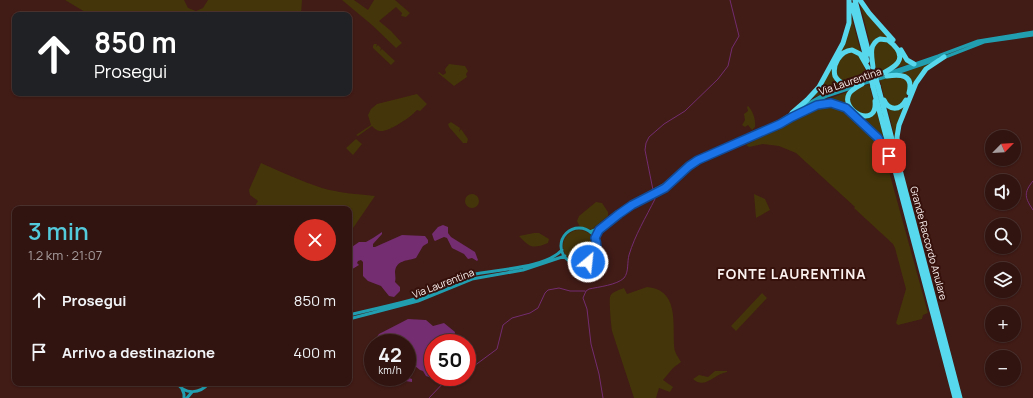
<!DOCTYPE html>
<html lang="it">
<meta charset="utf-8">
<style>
:root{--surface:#311410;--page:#3d211e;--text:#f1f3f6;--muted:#a89e9f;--line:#4c3330;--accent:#54cadd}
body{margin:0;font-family:Manrope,sans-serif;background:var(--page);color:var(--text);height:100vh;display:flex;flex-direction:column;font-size:15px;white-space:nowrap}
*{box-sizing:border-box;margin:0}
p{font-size:13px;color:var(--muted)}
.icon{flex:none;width:22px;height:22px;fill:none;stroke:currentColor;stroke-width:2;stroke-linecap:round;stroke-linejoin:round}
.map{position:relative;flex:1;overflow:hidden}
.panel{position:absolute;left:12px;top:206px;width:340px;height:180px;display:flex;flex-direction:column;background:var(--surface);border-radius:8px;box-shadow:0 1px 3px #0004,0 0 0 1px var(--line)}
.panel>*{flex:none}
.banner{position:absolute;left:12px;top:12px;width:340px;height:84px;border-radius:8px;box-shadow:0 1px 3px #0004,0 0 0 1px var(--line);background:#202124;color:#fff;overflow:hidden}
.needle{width:26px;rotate:66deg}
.tools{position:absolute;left:985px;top:130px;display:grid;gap:8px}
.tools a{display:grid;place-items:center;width:36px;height:36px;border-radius:50%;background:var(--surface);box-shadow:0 1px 3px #0004,0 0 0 1px var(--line);font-size:20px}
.speed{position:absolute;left:364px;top:334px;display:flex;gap:8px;font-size:20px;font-weight:700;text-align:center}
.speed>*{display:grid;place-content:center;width:52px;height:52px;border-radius:50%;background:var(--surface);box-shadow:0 1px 3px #0004,0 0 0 1px var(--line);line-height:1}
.speed small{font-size:10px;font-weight:400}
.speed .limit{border:6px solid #d22;background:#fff;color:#111}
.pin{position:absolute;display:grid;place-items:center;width:34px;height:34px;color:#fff;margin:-17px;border-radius:8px;box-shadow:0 2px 6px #0006}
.me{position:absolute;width:44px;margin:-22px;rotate:28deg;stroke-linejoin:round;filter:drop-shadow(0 0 3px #0008)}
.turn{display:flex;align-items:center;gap:14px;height:84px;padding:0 16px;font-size:18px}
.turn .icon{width:52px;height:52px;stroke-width:2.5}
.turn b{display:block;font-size:28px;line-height:34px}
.round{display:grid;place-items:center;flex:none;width:42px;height:42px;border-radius:21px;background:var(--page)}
.head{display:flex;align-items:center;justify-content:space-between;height:68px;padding:0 16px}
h1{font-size:24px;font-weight:600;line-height:30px;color:var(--accent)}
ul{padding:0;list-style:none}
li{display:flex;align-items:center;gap:12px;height:52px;padding:0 16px}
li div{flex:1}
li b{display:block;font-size:15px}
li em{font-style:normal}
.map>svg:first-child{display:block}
.green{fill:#44350a}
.water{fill:#732d70}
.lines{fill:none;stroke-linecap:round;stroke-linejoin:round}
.stream{stroke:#732d70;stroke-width:1}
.secondary{stroke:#219fb0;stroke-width:3}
.motorway{stroke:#57d8ec;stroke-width:5}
.motorway-bridge{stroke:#57d8ec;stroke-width:5}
.route-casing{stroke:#114b97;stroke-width:10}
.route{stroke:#1a73e8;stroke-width:7}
.labels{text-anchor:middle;stroke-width:4;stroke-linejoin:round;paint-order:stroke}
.street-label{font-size:10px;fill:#fbf1ef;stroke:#36110c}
.district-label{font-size:14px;font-weight:bold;letter-spacing:1px;fill:#fbf1ef;stroke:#36110c}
</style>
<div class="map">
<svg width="1033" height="398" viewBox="0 0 1033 398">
<rect width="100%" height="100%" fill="#411b16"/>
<path class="green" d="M65 0H184L188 8 196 11 203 8 208 0H302L301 15H90Z
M342 0H354L368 10 374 0H395L410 13 406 17 401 16 402 13 396 7 379 21 391 31 402 43 396 48 372 25Z
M860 4 898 47 910 64 895 68 901 58 885 37 871 47Z
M851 15 861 53 846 50 833 71 845 85 809 99 845 42Z
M885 39 898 50 899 61 878 74 872 53 874 43Z
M374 44H377L376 47 378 45 381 48 380 51 382 49 395 61 391 65 373 48V46Z
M855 52 862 59 867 78 852 83H842L834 71 843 54Z
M931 63 922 72 895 138 887 106 888 107 905 104 910 94 911 83 899 74Z
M449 64 465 66 468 71 466 74 467 77 454 86 438 73 439 72 443 75 446 73 445 69Z
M893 76H898L907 80 909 91 902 105 891 107 885 100 880 80Z
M869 84 875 107 867 115 853 110 849 96 858 88Z
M850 91 847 100 860 116 876 109 886 145 843 105 815 104Z
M417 94 427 104 420 111 417 110C411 117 389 132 380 131 377 131 374 128 372 126L358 136 356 135 371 125 368 115 371 109 377 104Z
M748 106C753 111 756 120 755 127L752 130 748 125 745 127 742 125 745 120 744 114 748 111 747 107Z
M837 107 859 123 877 140 885 157 928 313 923 315 922 319 898 325 896 323 906 289 895 248 893 244 854 208 855 207 796 153 779 146 763 144 749 147 746 145 816 108Z
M451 122 460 128 459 132 461 129 468 139 467 143H463L449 127 448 124Z
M356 139 362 144 353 155 346 148Z
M261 163C281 172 301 181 322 188 339 193 357 194 375 196L349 234V209H253L258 201 250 195 249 190Z
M465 201a7 7 0 1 1 14 0a7 7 0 1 1-14 0Z
M754 194 765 199 770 210 756 218Z
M596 202 602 203 608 212V216L591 230 580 227 577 221 579 216Z
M563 246a16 16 0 1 1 32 0a16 16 0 1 1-32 0Z
M534 233H539L549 239 548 243C533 249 530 248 519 236Z
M647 287C682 290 671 329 675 351 676 355 679 358 681 362L673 368 663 380 673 387 670 392 659 388 656 398H634L612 331C611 326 609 301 610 297 611 292 619 290 624 288L627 294Z
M762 293 767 298 736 331 731 326Z
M715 371H727V372C714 374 705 390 693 379L699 375 708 377Z"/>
<path class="water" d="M443 225 448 227V233L451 237 475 252 478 260 477 261 472 258 468 259 464 254 452 248 447 238 444 237 435 241 434 240 432 234 438 227Z
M382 232V234L373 244V247H375L402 235 425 236 428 240V243L423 246 416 258C407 261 396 260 395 272 395 275 396 278 395 282L400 287V291L394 297 389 296 381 286 368 281 363 276V262L361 260 358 261 357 263 359 265 349 271V249L359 242H366L373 238Z
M408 319 426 320 433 326 444 323 455 332C454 343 442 343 433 343V377H440L438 380 426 376 423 371 420 370 415 366 413 367 407 376 409 378 412 379V382L405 381 399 382 392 378 389 382 387 377H407V343H373V352L371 348 373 342 379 334Z"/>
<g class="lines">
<path class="stream" d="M1033 181C1023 193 1025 198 1033 210
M653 190 645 150 646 143 649 137 664 124 685 111 718 79 728 66 732 48 739 36 730 0
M467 368 474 366 497 349 503 325 512 318 530 313 538 308 545 293 548 290 559 288 570 291H585
M429 398 449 377
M603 398 599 374 591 344 587 309 583 298 586 291 589 289C598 287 617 285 624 278 629 272 627 262 629 255 635 235 646 217 655 199L654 196"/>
<path class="secondary" d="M943 58 984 42 1033 35
M886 74 938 56 978 41 1033 32
M894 74 938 59
M861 82 873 78
M862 84 889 76
M802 107 823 95 852 85
M805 108 827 96 854 87
M561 246a18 18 0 1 1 36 0a18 18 0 1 1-36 0Z
M590 232 597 229 613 215 627 205 665 184 694 159 775 124 792 113
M595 238C605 214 646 201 666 187 680 178 689 164 704 156 733 143 767 135 793 116
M349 315C372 309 395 305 418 298 436 291 453 281 471 275 496 269 544 269 562 250
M349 319 418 301 472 279 523 270 565 256
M177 383C185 395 200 394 209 383
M182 389 184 394V398
M187 398 192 392"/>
<path class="motorway" d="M855 0 869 54
M860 0 869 13 893 40
M852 5 867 61
M901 50 907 60 914 64
M887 76C900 74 914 74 909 93
M873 78C892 69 914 60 888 40L880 39C868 44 872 57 873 67
M862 82C851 84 841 87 835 76 832 65 840 51 852 50L860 54 868 68
M862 84C857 87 851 90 849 94 840 111 878 130 875 101
M878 86 960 398
M873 87 955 398
M884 100C889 111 900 111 906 100
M792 113 807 100 819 87 843 43 849 23V0
M792 117C804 111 817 103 831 103 845 104 872 128 880 140 884 145 887 151 889 157
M898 152 897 137 899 125 916 83 926 69 944 57"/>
<path class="motorway-bridge" d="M874 72 878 86
M870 74 873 87"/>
</g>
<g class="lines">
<defs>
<path id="route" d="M588 262C596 256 599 247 595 238L599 230 619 214 632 205 665 188 689 166 698 160 780 124 792 117 817 105 831 103 846 108 878 138 889 156"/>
</defs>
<use href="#route" class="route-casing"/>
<use href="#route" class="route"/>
</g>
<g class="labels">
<g class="street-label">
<text transform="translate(850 81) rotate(-19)" y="4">Via Laurentina</text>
<text transform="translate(929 243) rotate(75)" y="4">Grande Raccordo Anulare</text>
<text transform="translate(443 283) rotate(-21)" y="4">Via Laurentina</text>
</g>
<g class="district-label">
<text x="792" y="279">FONTE LAURENTINA</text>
</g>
</g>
</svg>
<div class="tools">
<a><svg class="needle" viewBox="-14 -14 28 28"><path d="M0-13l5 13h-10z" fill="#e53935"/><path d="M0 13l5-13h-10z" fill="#a89e9f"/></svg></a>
<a><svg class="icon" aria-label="sound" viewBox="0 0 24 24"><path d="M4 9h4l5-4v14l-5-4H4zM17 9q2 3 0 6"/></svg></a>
<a><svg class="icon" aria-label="search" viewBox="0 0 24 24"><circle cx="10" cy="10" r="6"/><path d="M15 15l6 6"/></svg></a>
<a><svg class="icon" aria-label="layers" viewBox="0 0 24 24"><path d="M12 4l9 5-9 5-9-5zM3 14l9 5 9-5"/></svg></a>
<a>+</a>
<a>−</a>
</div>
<div class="speed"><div>42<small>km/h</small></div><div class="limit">50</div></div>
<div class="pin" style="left:889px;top:156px;background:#d93025"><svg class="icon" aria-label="arrive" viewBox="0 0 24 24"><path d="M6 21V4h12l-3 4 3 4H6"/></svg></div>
<svg class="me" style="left:588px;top:262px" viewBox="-20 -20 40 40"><circle r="17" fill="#1a73e8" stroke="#fff" stroke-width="3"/><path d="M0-11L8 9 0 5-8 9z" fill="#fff"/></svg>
<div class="banner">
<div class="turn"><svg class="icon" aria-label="ahead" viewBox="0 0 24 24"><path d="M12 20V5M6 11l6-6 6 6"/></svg><div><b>850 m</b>Prosegui</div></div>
</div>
<section class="panel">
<div class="head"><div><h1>3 min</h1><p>1.2 km · 21:07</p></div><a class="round" style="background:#d93025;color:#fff"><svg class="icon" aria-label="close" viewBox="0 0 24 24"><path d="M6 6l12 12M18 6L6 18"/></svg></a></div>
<ul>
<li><svg class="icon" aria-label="ahead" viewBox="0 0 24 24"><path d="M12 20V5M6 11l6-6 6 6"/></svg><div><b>Prosegui</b></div><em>850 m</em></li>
<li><svg class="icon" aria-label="arrive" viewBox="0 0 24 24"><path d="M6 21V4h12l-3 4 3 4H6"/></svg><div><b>Arrivo a destinazione</b></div><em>400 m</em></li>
</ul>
</section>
</div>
